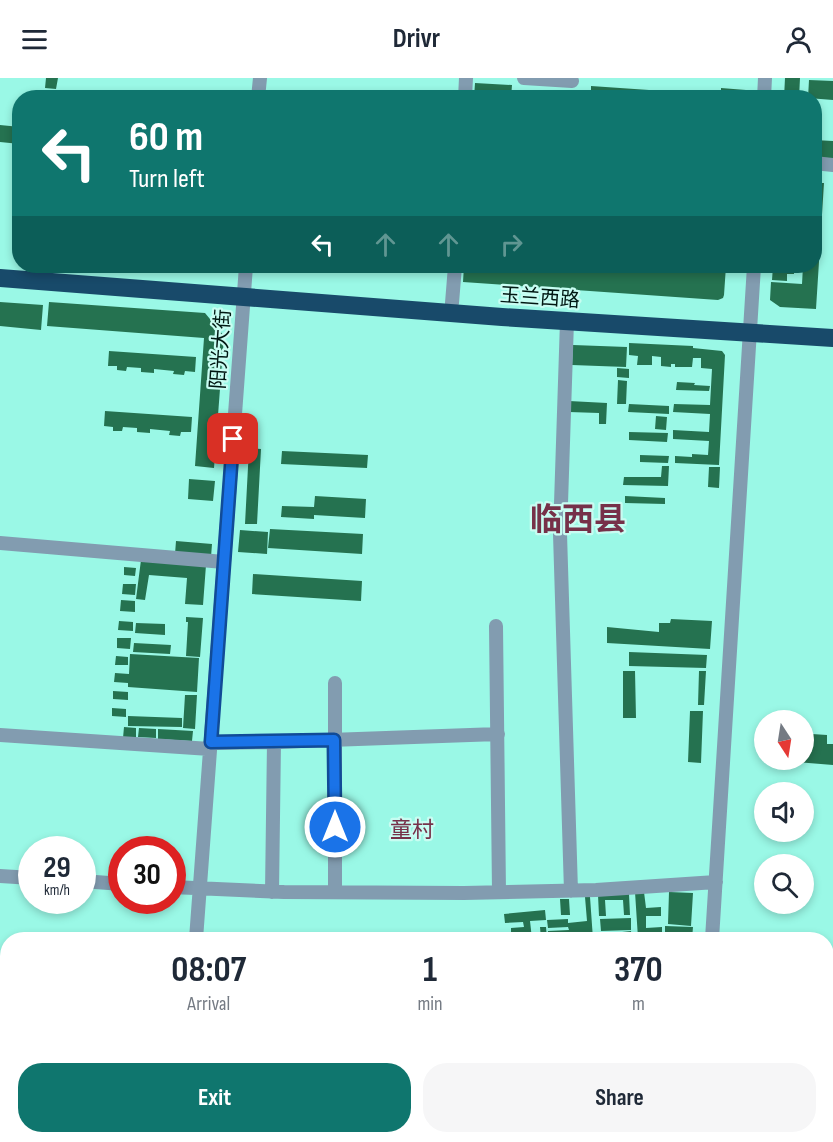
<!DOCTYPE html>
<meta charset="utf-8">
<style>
:root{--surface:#fff;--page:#f6f6f7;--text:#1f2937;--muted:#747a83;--accent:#0f766e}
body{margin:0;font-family:"Sofia Sans Condensed","Noto Sans SC",sans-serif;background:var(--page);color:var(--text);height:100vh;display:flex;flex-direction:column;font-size:22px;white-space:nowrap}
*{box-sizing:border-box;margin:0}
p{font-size:20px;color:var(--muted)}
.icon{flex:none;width:33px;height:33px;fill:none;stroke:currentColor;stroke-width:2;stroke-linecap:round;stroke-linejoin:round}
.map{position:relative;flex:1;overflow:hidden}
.panel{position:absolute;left:0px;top:854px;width:834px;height:212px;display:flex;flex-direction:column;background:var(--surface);border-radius:24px 24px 0 0;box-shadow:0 3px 9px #0003}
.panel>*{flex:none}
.top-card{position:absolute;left:12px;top:12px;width:810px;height:183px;border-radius:24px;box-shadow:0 3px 9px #0003;background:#0f766e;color:#fff;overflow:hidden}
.needle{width:39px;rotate:168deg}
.controls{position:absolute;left:754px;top:632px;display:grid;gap:12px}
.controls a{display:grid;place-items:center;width:60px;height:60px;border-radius:50%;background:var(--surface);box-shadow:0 3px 9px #0003;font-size:30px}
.speed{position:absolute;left:18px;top:758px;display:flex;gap:12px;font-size:30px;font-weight:700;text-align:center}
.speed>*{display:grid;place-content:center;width:78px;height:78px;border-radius:50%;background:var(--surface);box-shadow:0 3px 9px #0003;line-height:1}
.speed small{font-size:15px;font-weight:400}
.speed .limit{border:9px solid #d22;background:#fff;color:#111}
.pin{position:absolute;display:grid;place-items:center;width:51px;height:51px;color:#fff;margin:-26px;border-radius:12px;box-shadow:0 3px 9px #0006}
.me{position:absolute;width:66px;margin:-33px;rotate:0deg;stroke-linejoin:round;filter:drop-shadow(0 0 4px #0008)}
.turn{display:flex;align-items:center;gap:21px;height:126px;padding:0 18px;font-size:27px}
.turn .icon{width:78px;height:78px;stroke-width:2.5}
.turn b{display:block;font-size:42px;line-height:51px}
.lanes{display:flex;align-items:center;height:57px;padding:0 18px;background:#0003;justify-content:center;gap:30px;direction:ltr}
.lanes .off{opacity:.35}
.eta{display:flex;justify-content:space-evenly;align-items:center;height:102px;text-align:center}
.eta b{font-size:36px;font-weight:700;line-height:42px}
.action{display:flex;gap:12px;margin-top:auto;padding:12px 18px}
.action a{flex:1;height:69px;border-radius:24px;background:var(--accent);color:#fff;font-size:24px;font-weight:700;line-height:69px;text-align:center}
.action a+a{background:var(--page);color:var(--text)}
header{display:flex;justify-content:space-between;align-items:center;height:78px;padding:0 18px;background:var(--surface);font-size:27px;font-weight:700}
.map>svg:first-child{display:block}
.building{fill:#257250}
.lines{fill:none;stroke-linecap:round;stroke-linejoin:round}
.minor{stroke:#829cb0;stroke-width:14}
.highway{stroke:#184a6a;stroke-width:18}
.route-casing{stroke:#114b97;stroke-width:15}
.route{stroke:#1a73e8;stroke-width:10}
.labels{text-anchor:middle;stroke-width:4.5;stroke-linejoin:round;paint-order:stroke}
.street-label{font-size:20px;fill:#001712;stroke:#c8fdf2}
.quarter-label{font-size:22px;fill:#763149;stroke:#c8fdf2}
.town-label{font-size:32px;font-weight:bold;fill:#763149;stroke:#c8fdf2}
</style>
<header><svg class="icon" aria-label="menu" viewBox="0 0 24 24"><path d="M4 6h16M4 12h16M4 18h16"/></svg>Drivr<svg class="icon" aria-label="person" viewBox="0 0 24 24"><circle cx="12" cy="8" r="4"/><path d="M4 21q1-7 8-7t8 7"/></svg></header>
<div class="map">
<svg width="833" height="1064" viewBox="0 0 833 1064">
<rect width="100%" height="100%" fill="#9af8e6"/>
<path class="building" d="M46 0H58L56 11 45 10Z
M785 0H800L799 20H784Z
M809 2 833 3V22L808 20Z
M475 5 512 7 511 20H474Z
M591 8 649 12 648 20 591 16Z
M721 10 746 12V20L721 19Z
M681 14 716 16 715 20H681Z
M0 47 20 49V66L0 64Z
M814 62 833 63V81L814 79Z
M814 105H824L816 231 780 229 770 222 771 204 802 206 803 188H814Z
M464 188H640L714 193V188H726L724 217 723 220 718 222 463 204Z
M773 188H794V196H787V203L772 202Z
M0 224 43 227 41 252 0 248Z
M49 224 205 235 224 258 214 390 195 388 204 260 47 248Z
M629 265 693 268V270L722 273 725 277 719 387 675 385V378L692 379V376L708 377 709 363 673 361V352L709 354 710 336 673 334 674 326 710 327 712 291 701 290V280H693L692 289H675V286H671V289L661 288V279L652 278V287H637L638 278 629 277Z
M573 267 627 269 626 289 572 287Z
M109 273 196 279 195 294 185 293 184 297 173 296 174 293 154 291V295L141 294V290L127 289 126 293 117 292V288H108Z
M617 290 629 291V300L617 299Z
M618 302 627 303 626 326H617Z
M677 304 695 305 694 307 710 308 709 313 676 312Z
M569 323 607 325 606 346H599V335L569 334Z
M629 326 669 328V336L628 334Z
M105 333 192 339 191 354H181L180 358 169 357 170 353 150 351V355L137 354V350L123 349 122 353H113V349L104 348Z
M656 338 667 339 666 352 655 351Z
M629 354 668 355 667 364 629 362Z
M249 370 261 371 257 446H245Z
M282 373 368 377 367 390 281 386Z
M640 377 669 378 668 385 640 384Z
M662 388H669L668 408 623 407 624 399H661Z
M709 389H720L719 410 708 409Z
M189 401 215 403 213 423 188 421Z
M315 418 366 421 365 440 314 437V441L281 439 282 428 314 429Z
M625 418 665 420V426L625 425Z
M270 451 363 456 362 476 268 470Z
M240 452 268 454 267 476 238 474Z
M176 463 212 466 211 479 175 476Z
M141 482 206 487 203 527 185 526 187 500 149 497 145 522 136 521Z
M124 489 136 490 135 498 124 497Z
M253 496 362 503 361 523 252 516Z
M123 506H136L135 517 122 516Z
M121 522 135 523V534L120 533Z
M186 539 203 540 200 579 186 578 188 544H186Z
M671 541 712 543 710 571 607 565V549L659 554V545H670Z
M119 543 133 544V553L118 552Z
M136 545 165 546V557L135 555Z
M117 560H131L130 571 117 570Z
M134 565 171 567 170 576 133 574Z
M629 574 707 577 706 590 629 588Z
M130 576 199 580 197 614 128 609V605L114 604 115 595 129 596Z
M116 578 128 579V587H115Z
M623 593H635L636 640H623Z
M699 593H706L704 627H698Z
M113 613 128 614V622L113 621Z
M185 617H197L195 651 183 650Z
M112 630 126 631V639L112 638Z
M690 633H703L701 685 688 684Z
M128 638 182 640V649L128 648Z
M124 649 136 650V661L123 660Z
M139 650 156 651V660L138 659Z
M158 651 193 653 192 663 158 661Z
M812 656 827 657V666H833V687L784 683 785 681H804V664L811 665Z
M635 814H644L646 830 661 829V838H646V850L662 849V859L638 860Z
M669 814 693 815 691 848 668 846Z
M629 816 630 837H624L623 822H605L606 838H599L598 817Z
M585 819H590L593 861H548V853L569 852 568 849 548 850 547 842 568 841V845L587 843Z
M560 821H569L570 837H561Z
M545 832 546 842 530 843 532 861H525L524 855 511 856V850L524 849 523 844 505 845 504 836Z
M631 840V852L601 853 600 841Z
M665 848 693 849 692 861H665Z
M540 849H546L547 861H541Z
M631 853 632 861H623L622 854Z
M826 923H833V943H826Z
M36 1058H103V1064L52 1063 35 1061Z
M106 1058H145V1064H106Z
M352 1058H436L437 1064H352Z
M438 1058H472V1059L438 1062Z
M543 1058H566V1064H543Z
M593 1058H628V1064H593Z"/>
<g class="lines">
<path class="minor" d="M524 0 572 3
M258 20 260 0
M465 20 466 0
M764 20 765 0
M814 85 833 87
M452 225 455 188
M567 243 560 456 571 813
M0 465 224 484
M496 548 499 814
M0 657 210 671
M211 665 274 664 498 656
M0 798 32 800
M82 803 122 806
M172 809 284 814 464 815 596 812 716 804
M272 814 274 664
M335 814V605
M196 861 246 188
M712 861 754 188
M181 1064 182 1058
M700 1064V1058"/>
<path class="highway" d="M0 200 502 239 833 260"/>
</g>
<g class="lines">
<defs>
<path id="route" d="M233 361 211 664 334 662 335 749"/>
</defs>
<use href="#route" class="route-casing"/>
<use href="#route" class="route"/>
</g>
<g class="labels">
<g class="street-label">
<text transform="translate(540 219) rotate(4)" y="7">玉兰西路</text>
<text transform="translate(220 271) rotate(-86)" y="7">阳光大街</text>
</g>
<g class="quarter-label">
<text x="412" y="759">童村</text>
</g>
<g class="town-label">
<text x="578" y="452">临西县</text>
</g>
</g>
</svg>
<div class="controls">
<a><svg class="needle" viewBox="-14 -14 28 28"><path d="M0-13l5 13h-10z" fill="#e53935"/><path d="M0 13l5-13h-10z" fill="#747a83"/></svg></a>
<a><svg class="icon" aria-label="sound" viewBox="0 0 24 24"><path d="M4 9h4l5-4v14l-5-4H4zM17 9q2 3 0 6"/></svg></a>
<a><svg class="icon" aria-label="search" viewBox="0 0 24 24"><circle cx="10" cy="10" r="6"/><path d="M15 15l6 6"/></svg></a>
</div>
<div class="speed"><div>29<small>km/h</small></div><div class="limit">30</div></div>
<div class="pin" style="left:233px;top:361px;background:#d93025"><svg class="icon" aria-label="arrive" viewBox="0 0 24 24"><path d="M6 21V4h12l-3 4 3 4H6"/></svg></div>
<svg class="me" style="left:335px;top:749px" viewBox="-20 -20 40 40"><circle r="17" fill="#1a73e8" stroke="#fff" stroke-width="3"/><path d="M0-11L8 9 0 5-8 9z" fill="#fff"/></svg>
<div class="top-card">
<div class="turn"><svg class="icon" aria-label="left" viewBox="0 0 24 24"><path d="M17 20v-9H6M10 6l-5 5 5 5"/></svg><div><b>60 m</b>Turn left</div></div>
<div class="lanes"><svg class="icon" aria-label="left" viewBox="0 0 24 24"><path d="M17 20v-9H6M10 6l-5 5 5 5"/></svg><svg class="icon off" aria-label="ahead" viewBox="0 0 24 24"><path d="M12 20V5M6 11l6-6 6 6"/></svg><svg class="icon off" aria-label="ahead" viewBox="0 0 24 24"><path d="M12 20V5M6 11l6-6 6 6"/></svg><svg class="icon off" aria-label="right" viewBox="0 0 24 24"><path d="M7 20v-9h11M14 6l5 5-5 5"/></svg></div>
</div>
<section class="panel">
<div class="eta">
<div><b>08:07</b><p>Arrival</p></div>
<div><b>1</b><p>min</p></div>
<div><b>370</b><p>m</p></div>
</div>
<div class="action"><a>Exit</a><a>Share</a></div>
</section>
</div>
